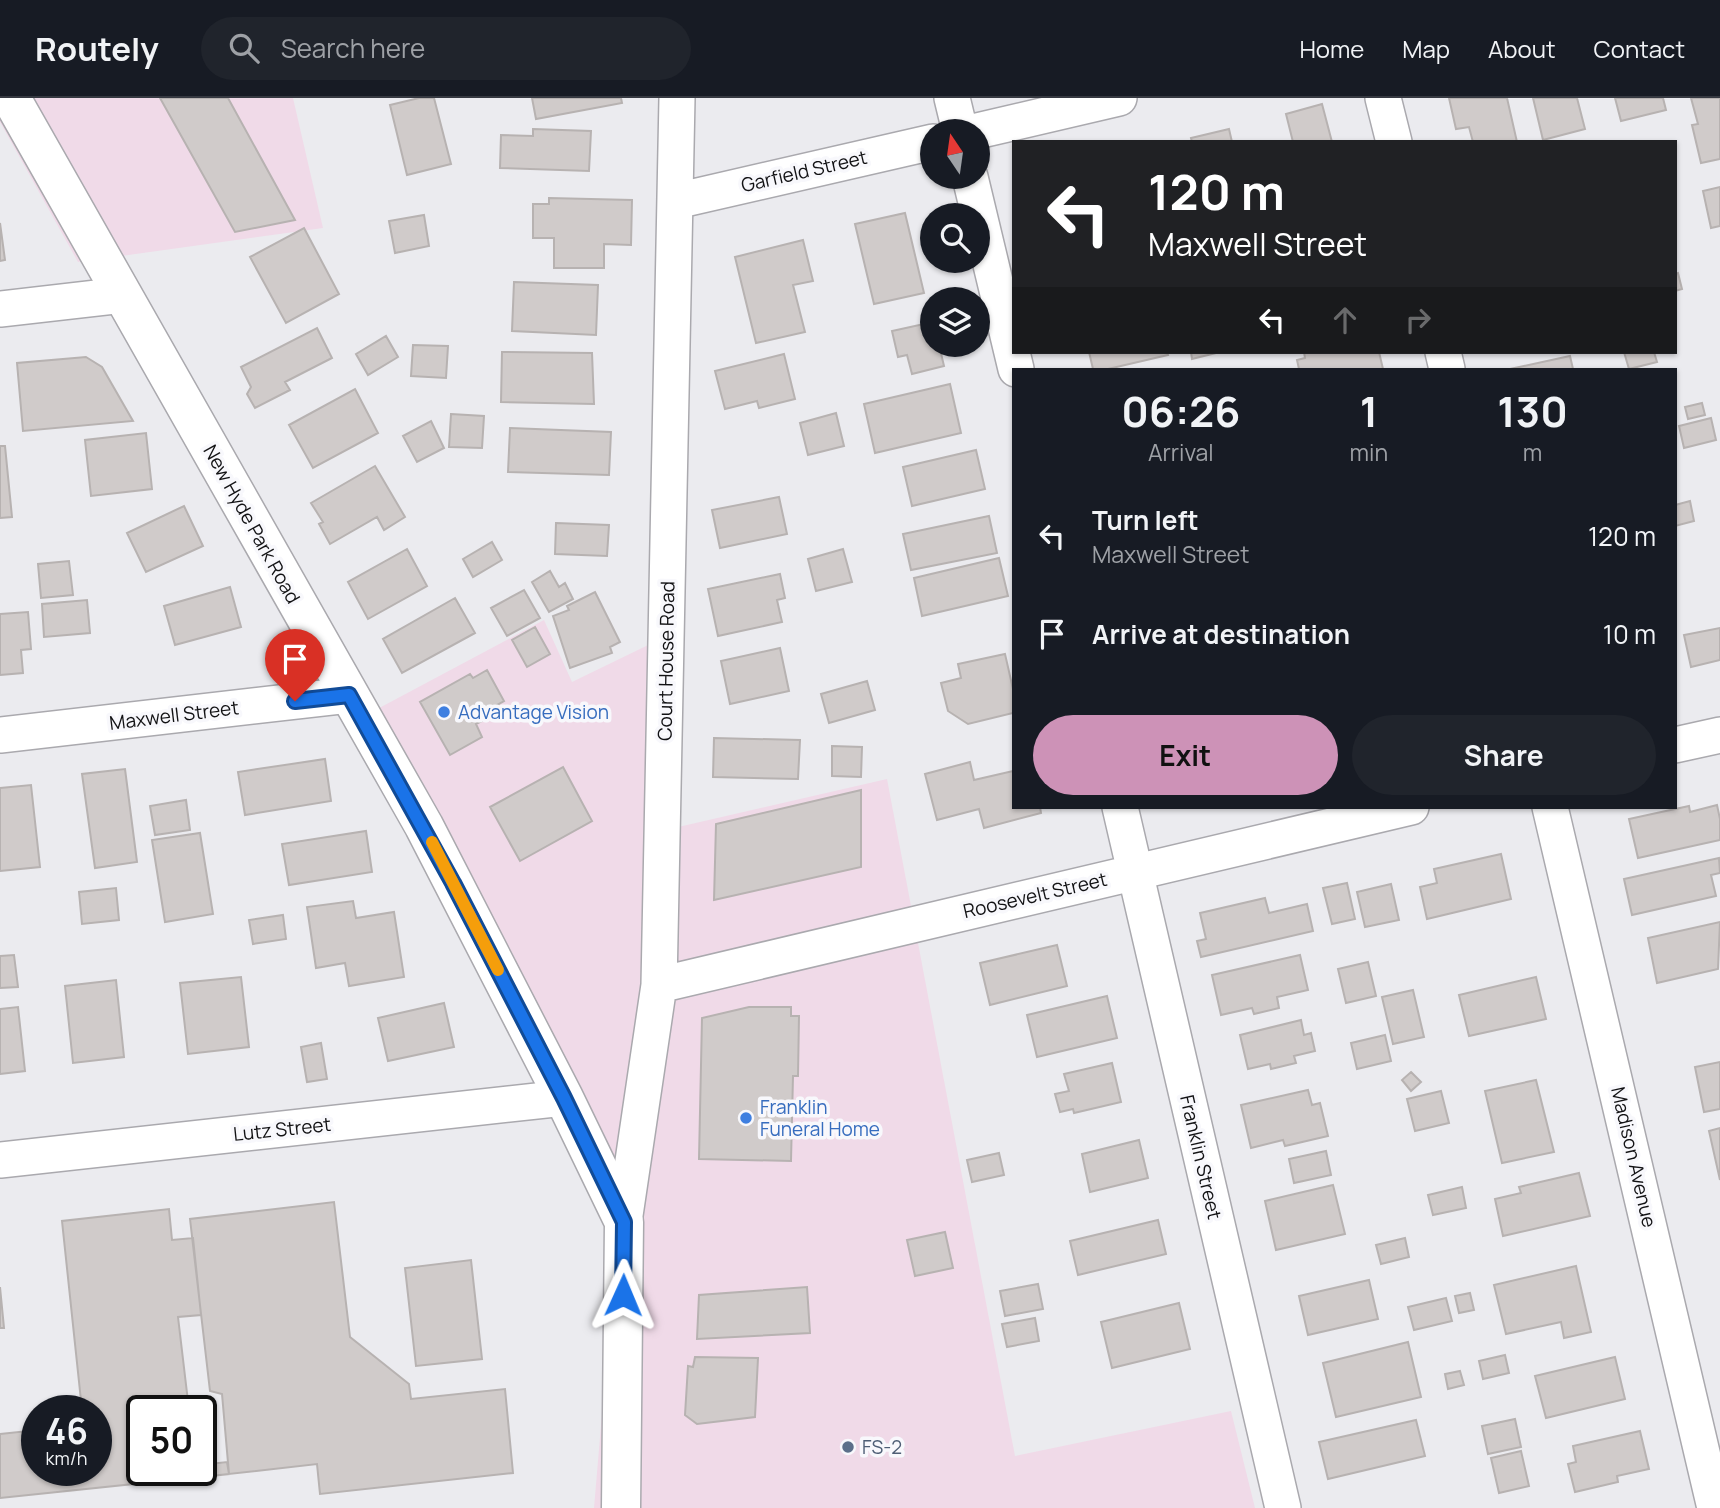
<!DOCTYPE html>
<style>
:root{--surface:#171b24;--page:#20242c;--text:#f1f3f6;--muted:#9ea1a6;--line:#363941;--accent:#cd92b7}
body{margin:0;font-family:Manrope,sans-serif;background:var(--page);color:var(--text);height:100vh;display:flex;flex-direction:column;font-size:26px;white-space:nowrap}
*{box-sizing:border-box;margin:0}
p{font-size:23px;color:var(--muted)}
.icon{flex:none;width:38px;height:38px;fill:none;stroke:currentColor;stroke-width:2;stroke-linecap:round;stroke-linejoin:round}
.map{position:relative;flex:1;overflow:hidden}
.side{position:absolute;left:1012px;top:270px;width:665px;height:441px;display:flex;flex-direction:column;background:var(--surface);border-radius:0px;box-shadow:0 2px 5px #0004}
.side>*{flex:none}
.hud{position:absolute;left:1012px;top:42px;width:665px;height:214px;border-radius:0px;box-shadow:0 2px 5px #0004;background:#202124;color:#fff;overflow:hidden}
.needle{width:46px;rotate:347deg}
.tools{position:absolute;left:920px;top:21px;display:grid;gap:14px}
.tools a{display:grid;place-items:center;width:70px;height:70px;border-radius:50%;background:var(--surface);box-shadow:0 2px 5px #0004;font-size:35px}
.speed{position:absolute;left:21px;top:1297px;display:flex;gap:14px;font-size:35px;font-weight:700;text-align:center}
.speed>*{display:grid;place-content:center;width:91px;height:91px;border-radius:50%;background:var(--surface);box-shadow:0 2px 5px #0004;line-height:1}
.speed small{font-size:18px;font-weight:400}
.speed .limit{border:4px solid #111;border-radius:10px;background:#fff;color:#111}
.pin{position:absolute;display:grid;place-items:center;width:60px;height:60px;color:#fff;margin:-72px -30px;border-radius:50% 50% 50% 0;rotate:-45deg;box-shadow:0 0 7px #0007}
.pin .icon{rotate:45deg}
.me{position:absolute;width:77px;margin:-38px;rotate:1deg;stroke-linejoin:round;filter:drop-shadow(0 0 5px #0008)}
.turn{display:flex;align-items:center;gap:24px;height:147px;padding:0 21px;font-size:32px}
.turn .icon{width:91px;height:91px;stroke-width:2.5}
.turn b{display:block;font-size:49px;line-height:60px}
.lanes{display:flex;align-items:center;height:66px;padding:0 21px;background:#0003;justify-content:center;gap:35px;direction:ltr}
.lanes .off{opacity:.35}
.eta{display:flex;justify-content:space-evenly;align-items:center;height:119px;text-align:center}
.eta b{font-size:42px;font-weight:700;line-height:49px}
.primary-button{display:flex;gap:14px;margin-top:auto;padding:14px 21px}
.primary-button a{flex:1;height:80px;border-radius:42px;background:var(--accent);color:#111;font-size:28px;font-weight:700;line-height:80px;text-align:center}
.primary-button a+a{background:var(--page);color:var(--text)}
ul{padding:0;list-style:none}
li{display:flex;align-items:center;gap:21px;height:98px;padding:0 21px}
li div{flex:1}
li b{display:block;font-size:26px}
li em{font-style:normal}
header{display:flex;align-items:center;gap:42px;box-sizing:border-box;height:98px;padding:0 35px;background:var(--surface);border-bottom:2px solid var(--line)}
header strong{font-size:33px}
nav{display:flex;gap:38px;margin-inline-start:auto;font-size:24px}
.search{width:490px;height:63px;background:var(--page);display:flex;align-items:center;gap:18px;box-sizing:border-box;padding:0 24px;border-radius:38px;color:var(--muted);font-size:26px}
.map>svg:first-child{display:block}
.commercial{fill:#f0dae8}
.building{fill:#d0cbca;stroke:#b7b2b1;stroke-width:2}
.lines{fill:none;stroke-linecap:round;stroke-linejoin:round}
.minor-casing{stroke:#aaa9ae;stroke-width:38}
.secondary-casing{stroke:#aaa9ae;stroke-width:41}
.minor{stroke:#fff;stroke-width:35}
.secondary{stroke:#fff;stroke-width:38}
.route-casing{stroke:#114b97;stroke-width:18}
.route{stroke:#1a73e8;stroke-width:12}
.slow{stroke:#f59e0b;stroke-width:12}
.shop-dot{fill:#3f7fe0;stroke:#f8f8fc;stroke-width:2.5}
.service-dot{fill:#5c6f8a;stroke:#f8f8fc;stroke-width:2.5}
.labels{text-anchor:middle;stroke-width:7;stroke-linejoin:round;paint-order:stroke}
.street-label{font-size:19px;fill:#121214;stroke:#f8f8fc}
.shop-label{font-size:19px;fill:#366cbe;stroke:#f8f8fc;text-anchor:start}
.service-label{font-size:19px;fill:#4e5e75;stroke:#f8f8fc;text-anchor:start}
</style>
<header>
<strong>Routely</strong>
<div class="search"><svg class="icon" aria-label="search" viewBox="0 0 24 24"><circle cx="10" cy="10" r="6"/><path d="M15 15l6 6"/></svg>Search here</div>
<nav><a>Home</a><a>Map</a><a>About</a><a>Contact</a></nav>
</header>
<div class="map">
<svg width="1720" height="1410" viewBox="0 0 1720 1410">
<rect width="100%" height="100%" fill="#ebebef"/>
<path class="commercial" d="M0 0H293L323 130 78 164 0 24Z
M544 522 572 584 677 533 674 730 887 681 1015 1358 1231 1313 1255 1410H594L620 1105 368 616Z"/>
<path class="building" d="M160 0H228L295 122 235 134Z
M419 0H434L451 66 407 77 390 7Z
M532 0H621L622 5 536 21Z
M1449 0H1507L1517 44H1473L1469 29 1456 31Z
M1533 0H1577L1585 31 1543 42Z
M1615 0H1663L1666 12 1621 23Z
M1691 0H1720V61L1701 65 1692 27 1698 26Z
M1322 6 1332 44H1293L1286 16Z
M533 31 591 33 589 73 500 70 501 37 533 38Z
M1229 31 1232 44H1192L1191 40Z
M1720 89V128L1711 130 1703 93Z
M549 100 632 102 631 147 604 146V170H554V140H533V106H549Z
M905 115 924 195 874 206 855 126Z
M424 117 429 148 395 155 389 123Z
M0 125 5 162 0 163Z
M304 130 339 196 286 225 250 159Z
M803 142 813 183 793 187 805 234 756 245 735 159Z
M1678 175 1682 191 1675 193V176Z
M514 184 598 187 596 237 512 233Z
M933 224V247H939L944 268 912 276 907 257 898 259 892 233Z
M317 230 332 260 285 284 290 292 255 310 247 296 251 289 241 269Z
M386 238 398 259 368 277 356 256Z
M413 247 448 248 446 280 411 278Z
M502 254 592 255 594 306 501 304Z
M1089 254H1167L1168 257 1108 271H1093Z
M1191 254H1220L1192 261Z
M1304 254H1379L1383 271H1299L1297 262 1305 260Z
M1624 254H1654L1657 264 1629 271Z
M784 256 795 301 759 310 757 303 725 311 715 273Z
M1570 258 1573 271H1510Z
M86 259 102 269 133 323 23 333 17 265Z
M950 286 961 335 875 355 864 306Z
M355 291 378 335 313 370 289 327Z
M1702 305 1705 317 1688 321 1685 309Z
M836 315 844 348 808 357 800 325Z
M451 316 484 318 482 350 449 349Z
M1711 320 1716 342 1684 350 1679 328Z
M431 323 444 350 417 364 403 338Z
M510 330 611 334 609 377 508 374Z
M146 335 152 391 91 398 85 342Z
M0 348H5L12 419 0 420Z
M976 352 985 391 912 408 903 369Z
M375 368 405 419 384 432 377 419 330 446 319 426 323 424 311 405Z
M779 399 787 436 720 450 712 412Z
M1690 403 1694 423 1675 428V407Z
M184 408 203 448 146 474 127 435Z
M989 418 997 455 911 472 903 436Z
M556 425 609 427 607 458 555 456Z
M492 444 502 462 473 479 463 461Z
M407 451 427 488 368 521 348 484Z
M843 451 852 484 816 493 808 461Z
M999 460 1008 498 922 518 914 480Z
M69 463 73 497 41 500 38 466Z
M550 473 559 489 565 485 573 501 549 514 532 484Z
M780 476 785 500 777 502 782 524 718 538 708 491Z
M230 489 241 529 175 547 164 508Z
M524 492 540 520 507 538 491 510Z
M595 494 620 544 610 549 612 555 570 570 553 518 569 512 567 508Z
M455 500 475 535 402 575 383 541Z
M87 502 90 535 44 539 42 506Z
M28 514 31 551 21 552 23 575 0 577V516Z
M535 529 550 556 527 569 512 542Z
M1720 530V562L1691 569 1684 537Z
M780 550 789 593 730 606 721 563Z
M1005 556 1013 591V615L968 626 948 613 941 585 961 580 958 566Z
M487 572 504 603 490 611 493 617 476 626 482 639 450 657 420 604 470 576 473 580Z
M867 583 875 612 829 625 821 596Z
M714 640 800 642 798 681 713 679Z
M832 648 862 649 861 679 832 678Z
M325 661 331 703 245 717 238 674Z
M970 664 974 682 1013 673V709H1040L1041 715 984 730 979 711 937 722 925 676Z
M563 669 592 723 520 763 490 709Z
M125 671 137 764 95 770 82 676Z
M31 687 40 769 0 773V690Z
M861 692V769L714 802 716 726Z
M186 702 190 732 155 737 150 708Z
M1717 707 1720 721V742L1638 760 1629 721 1689 708 1690 714Z
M366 733 372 774 289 787 282 746Z
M200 735 213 816 165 824 152 742Z
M1501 756 1511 801 1427 821 1420 789 1437 785 1434 771Z
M1719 760 1720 775 1711 777 1716 798 1632 817 1624 781Z
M1347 785 1355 821 1332 826 1323 790Z
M1391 786 1399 822 1365 829 1357 794Z
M116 790 119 822 82 826 79 794Z
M1265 800 1269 815 1307 806 1313 833 1201 859 1197 843 1206 841 1200 815Z
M353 803 356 820 394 814 404 879 349 888 345 865 316 870 307 809Z
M283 817 286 841 253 846 249 822Z
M1720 824 1718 871 1657 885 1648 840Z
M1057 847 1067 888 990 907 980 865Z
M14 857 18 889 0 890V858Z
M1300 857 1308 892 1277 899 1279 910 1254 916 1252 910 1221 917 1212 877Z
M1368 864 1376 898 1346 905 1338 871Z
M241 879 249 949 188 956 180 885Z
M1536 879 1546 921 1469 938 1459 897Z
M116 882 124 959 73 965 65 888Z
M1413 892 1424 939 1393 946 1382 899Z
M1107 898 1117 940 1037 959 1027 917Z
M444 905 454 949 388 963 378 920Z
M18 909 25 973 0 976V911Z
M749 909H791V918H799L798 978H793L791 1063 699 1061 702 920Z
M1301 922 1304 937 1311 935 1315 953 1294 958 1296 965 1271 971 1270 966 1248 971 1240 937Z
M1385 937 1391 963 1357 971 1351 945Z
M321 945 327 981 307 984 301 949Z
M1720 964V1011L1704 1014 1695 969Z
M1112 965 1121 1004 1074 1015 1073 1011 1060 1014 1055 996 1069 993 1064 976Z
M1411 974 1421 984 1411 993 1402 982Z
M1536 982 1554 1054 1502 1065 1485 993Z
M1308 992 1312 1007 1320 1005 1328 1038 1285 1048 1283 1042 1251 1050 1241 1007Z
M1441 993 1449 1025 1415 1033 1407 1001Z
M1720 1030V1082L1709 1033Z
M1139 1042 1148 1080 1090 1094 1082 1056Z
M1326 1053 1331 1077 1294 1085 1289 1061Z
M999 1055 1004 1077 972 1084 967 1062Z
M1579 1075 1590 1118 1503 1138 1495 1101 1521 1095 1519 1089Z
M1333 1087 1345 1136 1276 1152 1265 1103Z
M1462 1089 1466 1110 1433 1117 1428 1097Z
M334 1104 350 1239 409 1286 411 1301 505 1291 513 1375 320 1396 317 1366 229 1376 222 1296 210 1293 190 1121Z
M169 1111 172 1142 193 1140 201 1217 178 1219 189 1312H142V1372H201V1367L227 1364 229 1376 0 1400V1336L37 1332V1372H96V1312H82L62 1123Z
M1158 1122 1166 1156 1078 1177 1070 1143Z
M945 1134 953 1170 915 1178 907 1142Z
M1405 1140 1409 1159 1381 1166 1376 1147Z
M471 1162 482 1261 416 1268 405 1170Z
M1576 1168 1591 1234 1564 1240 1561 1224 1506 1236 1494 1187Z
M1369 1182 1378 1221 1308 1237 1299 1198Z
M1038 1186 1043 1211 1005 1218 1000 1193Z
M0 1189 4 1230H0Z
M807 1189 810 1235 697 1241 699 1197Z
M1470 1195 1474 1212 1459 1215 1455 1198Z
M1446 1200 1452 1223 1414 1232 1408 1209Z
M1179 1205 1190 1251 1112 1270 1101 1224Z
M1035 1220 1039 1243 1007 1249 1002 1226Z
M1408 1244 1421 1299 1336 1319 1323 1265Z
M1505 1257 1509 1275 1483 1281 1479 1263Z
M695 1259 758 1260 755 1319 697 1326 685 1317 688 1268 693 1269Z
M1615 1259 1625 1301 1546 1320 1535 1278Z
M1460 1273 1464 1287 1448 1291 1445 1276Z
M1515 1321 1521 1349 1488 1356 1482 1328Z
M1416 1322 1425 1358 1328 1381 1319 1344Z
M1640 1333 1649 1371 1617 1378 1618 1384 1575 1394 1568 1366 1576 1364 1573 1348Z
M1521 1353 1529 1388 1499 1395 1491 1360Z"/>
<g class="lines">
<defs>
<path id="minor" d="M952 0 960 33
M1383 0 1394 44
M977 33 1119 0
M970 79 1016 271
M676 103 933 44
M0 211 123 197
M1443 254 1447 271
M0 637 349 597
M1675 647 1720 637
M1120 709 1283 1410
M1550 709 1715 1410
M659 887 1411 709
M0 1062 564 1000
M624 1124 659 887 677 0"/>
<path id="secondary" d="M11 0 424 728 564 1000 624 1124 621 1410"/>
</defs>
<use href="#minor" class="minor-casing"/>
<use href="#secondary" class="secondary-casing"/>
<use href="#minor" class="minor"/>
<use href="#secondary" class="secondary"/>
</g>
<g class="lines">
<defs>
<path id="route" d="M295 603 349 597 453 785 564 1000 624 1124 623 1197"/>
</defs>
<use href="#route" class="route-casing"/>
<use href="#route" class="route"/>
<path class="slow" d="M432 744 498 872"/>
</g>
<g class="shop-dot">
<circle cx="444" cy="614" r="7"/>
<circle cx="746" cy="1020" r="7"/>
</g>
<circle class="service-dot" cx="848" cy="1349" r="7"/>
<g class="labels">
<g class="street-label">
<text transform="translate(804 73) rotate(-13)" y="7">Garfield Street</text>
<text transform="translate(252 426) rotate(61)" y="7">New Hyde Park Road</text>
<text transform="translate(666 563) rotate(-89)" y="7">Court House Road</text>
<text transform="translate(174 617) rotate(-7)" y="7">Maxwell Street</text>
<text transform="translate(1035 797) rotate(-13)" y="7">Roosevelt Street</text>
<text transform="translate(282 1031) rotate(-6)" y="7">Lutz Street</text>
<text transform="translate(1201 1059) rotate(77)" y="7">Franklin Street</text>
<text transform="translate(1634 1059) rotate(77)" y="7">Madison Avenue</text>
</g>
<g class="shop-label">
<text x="458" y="621">Advantage Vision</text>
<text x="760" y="1016">Franklin<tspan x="760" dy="22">Funeral Home</tspan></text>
</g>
<g class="service-label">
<text x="862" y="1356">FS-2</text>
</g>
</g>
</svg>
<div class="tools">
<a><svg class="needle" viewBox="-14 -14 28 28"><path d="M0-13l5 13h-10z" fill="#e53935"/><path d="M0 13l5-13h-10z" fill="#9ea1a6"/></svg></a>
<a><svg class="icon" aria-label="search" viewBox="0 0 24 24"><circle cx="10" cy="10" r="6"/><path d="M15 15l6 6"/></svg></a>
<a><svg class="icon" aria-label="layers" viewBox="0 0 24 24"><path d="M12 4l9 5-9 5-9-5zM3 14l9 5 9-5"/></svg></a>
</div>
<div class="speed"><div>46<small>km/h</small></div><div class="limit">50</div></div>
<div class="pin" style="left:295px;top:603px;background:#d93025"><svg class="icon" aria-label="arrive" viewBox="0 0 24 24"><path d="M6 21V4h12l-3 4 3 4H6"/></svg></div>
<svg class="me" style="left:623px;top:1197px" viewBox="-20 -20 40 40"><path d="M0-17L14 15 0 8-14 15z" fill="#1a73e8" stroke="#fff" stroke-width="4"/></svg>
<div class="hud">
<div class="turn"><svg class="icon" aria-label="left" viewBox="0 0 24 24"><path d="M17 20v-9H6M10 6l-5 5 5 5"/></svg><div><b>120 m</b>Maxwell Street</div></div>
<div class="lanes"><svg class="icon" aria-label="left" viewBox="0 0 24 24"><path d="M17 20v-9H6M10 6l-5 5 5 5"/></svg><svg class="icon off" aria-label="ahead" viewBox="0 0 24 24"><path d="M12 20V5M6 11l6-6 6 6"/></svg><svg class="icon off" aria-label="right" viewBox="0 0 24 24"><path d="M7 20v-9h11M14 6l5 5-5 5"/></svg></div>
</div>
<section class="side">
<div class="eta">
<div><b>06:26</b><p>Arrival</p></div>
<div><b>1</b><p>min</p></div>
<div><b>130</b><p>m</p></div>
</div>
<ul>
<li><svg class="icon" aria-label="left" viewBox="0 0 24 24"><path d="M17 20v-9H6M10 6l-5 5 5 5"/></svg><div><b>Turn left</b><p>Maxwell Street</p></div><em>120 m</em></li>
<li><svg class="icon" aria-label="arrive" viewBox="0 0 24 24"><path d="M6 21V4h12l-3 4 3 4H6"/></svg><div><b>Arrive at destination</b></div><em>10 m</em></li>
</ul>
<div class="primary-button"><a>Exit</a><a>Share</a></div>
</section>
</div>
